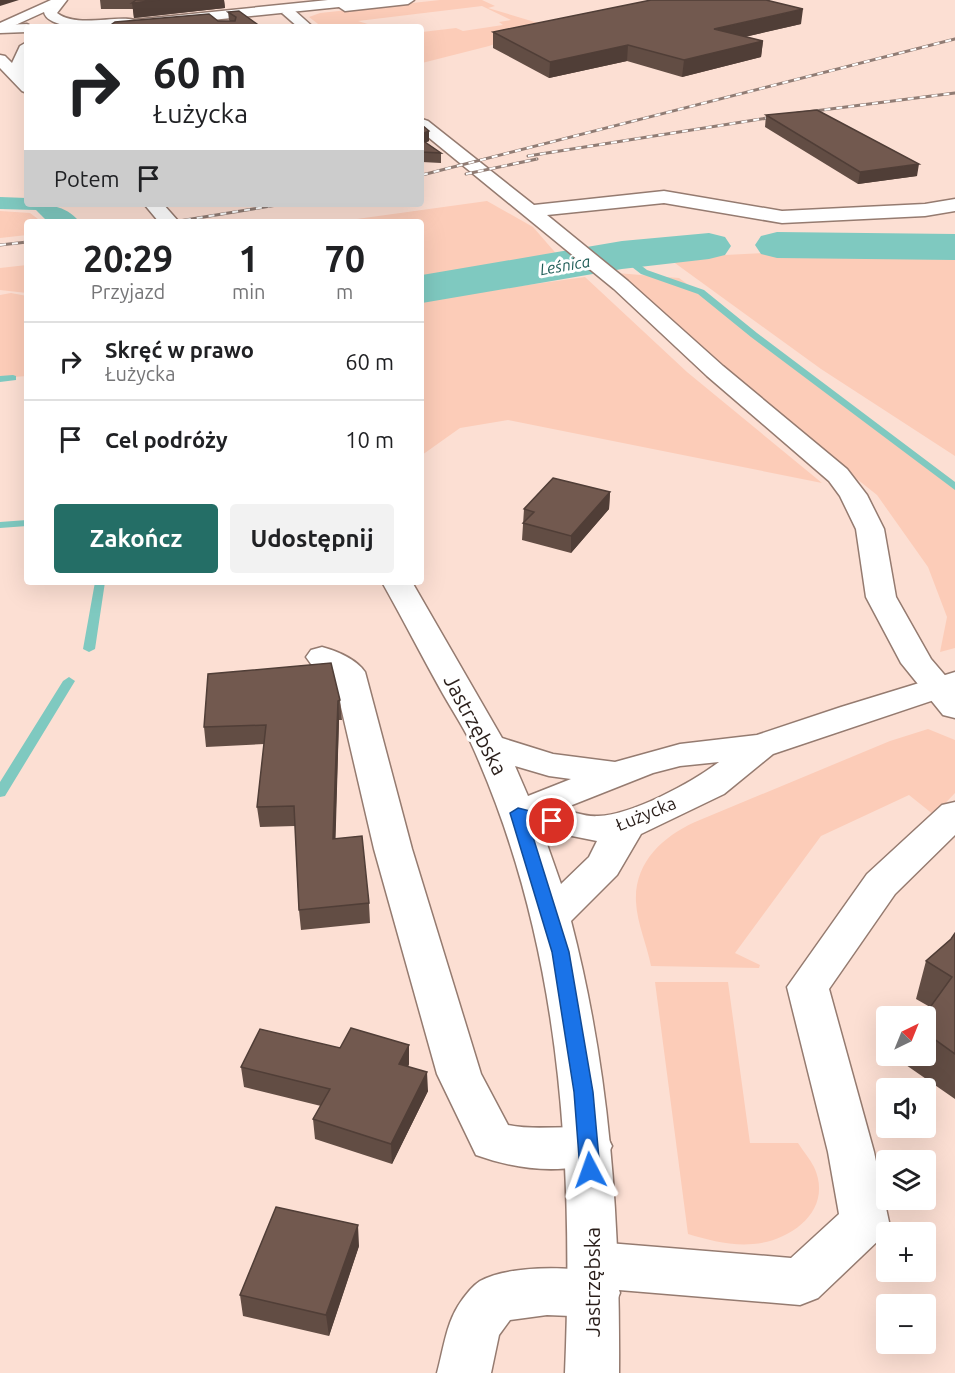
<!DOCTYPE html>
<html lang="pl">
<meta charset="utf-8">
<style>
:root{--surface:#fff;--page:#f2f2f2;--text:#202124;--muted:#757577;--line:#e0e0e0;--accent:#246e66}
body{margin:0;font-family:Ubuntu,sans-serif;background:var(--page);color:var(--text);height:100vh;display:flex;flex-direction:column;font-size:22px;white-space:nowrap}
*{box-sizing:border-box;margin:0}
p{font-size:20px;color:var(--muted)}
.icon{flex:none;width:33px;height:33px;fill:none;stroke:currentColor;stroke-width:2;stroke-linecap:round;stroke-linejoin:round}
.map{position:relative;flex:1;overflow:hidden}
.panel{position:absolute;left:24px;top:219px;width:400px;height:366px;display:flex;flex-direction:column;background:var(--surface);border-radius:6px;box-shadow:0 6px 24px #0002}
.panel>*{flex:none}
.top-card{position:absolute;left:24px;top:24px;width:400px;height:183px;border-radius:6px;box-shadow:0 6px 24px #0002;background:#fff;color:var(--text);overflow:hidden}
.needle{width:39px;rotate:43deg}
.tools{position:absolute;left:876px;top:1006px;display:grid;gap:12px}
.tools a{display:grid;place-items:center;width:60px;height:60px;border-radius:6px;background:var(--surface);box-shadow:0 6px 24px #0002;font-size:30px}
.pin{position:absolute;display:grid;place-items:center;width:51px;height:51px;color:#fff;margin:-26px;border:3px solid #fff;border-radius:50%;box-shadow:0 2px 6px #0007}
.me{position:absolute;width:66px;margin:-33px;rotate:356deg;stroke-linejoin:round;filter:drop-shadow(0 0 4px #0008)}
.turn{display:flex;align-items:center;gap:21px;height:126px;padding:0 30px;font-size:27px}
.turn .icon{width:78px;height:78px;stroke-width:2.5}
.turn b{display:block;font-size:42px;line-height:51px}
.then{display:flex;align-items:center;height:57px;padding:0 30px;background:#0003;gap:12px;font-size:22px}
.eta{display:flex;justify-content:space-evenly;align-items:center;height:102px;text-align:center}
.eta b{font-size:36px;font-weight:700;line-height:42px}
.button{display:flex;gap:12px;margin-top:auto;padding:12px 30px}
.button a{flex:1;height:69px;border-radius:6px;background:var(--accent);color:#fff;font-size:24px;font-weight:700;line-height:69px;text-align:center}
.button a+a{background:var(--page);color:var(--text)}
ul{padding:0;list-style:none}
li{display:flex;align-items:center;gap:18px;height:78px;padding:0 30px;border-top:2px solid var(--line)}
li div{flex:1}
li b{display:block;font-size:22px}
li em{font-style:normal}
.map>svg:first-child{display:block}
.green{fill:#fcccb8}
.water{fill:#7fc9c0}
.lines{fill:none;stroke-linecap:round;stroke-linejoin:round}
.stream{fill:#7fc9c0;fill-rule:evenodd}
.river{fill:#7fc9c0;fill-rule:evenodd}
.minor-casing{stroke:#957b70;stroke-width:3}
.major-casing{stroke:#957b70;stroke-width:3}
.minor{fill:#fff;fill-rule:evenodd}
.major{fill:#fff;fill-rule:evenodd}
.rail-casing{stroke:#907c74;stroke-width:3}
.rail{stroke:#fff;stroke-width:2;stroke-dasharray:6;stroke-linecap:butt}
.wall{fill:#624d44}
.shaded-wall{fill:#503e37}
.building{fill:#72594f;stroke:#503e37;stroke-width:1.5}
.route{fill:#1a73e8;stroke:#114b97;stroke-width:1.5}
.labels{text-anchor:middle;stroke-width:6;stroke-linejoin:round;paint-order:stroke}
.far-water-label{font-size:16px;font-style:italic;fill:#1e5c56;stroke:#fff}
.street-label{font-size:18px;fill:#291e1a;stroke:#fff}
.near-street-label{font-size:21px;fill:#291e1a;stroke:#fff}
</style>
<div class="map">
<svg width="955" height="1373" viewBox="0 0 955 1373">
<rect width="100%" height="100%" fill="#fcdfd3"/>
<path class="green" d="M440 0H482L495 6 488 8 538 23 551 24 489 46 422 63V32L456 28 463 31 503 25 499 22 511 20 482 6 358 21 374 26 322 27 309 17 320 13Z
M487 201 533 227 560 258 422 279V222H335Z
M0 211 30 213 42 222H27V235L0 238Z
M800 251 955 252V456L821 369 668 258Z
M27 265V293L0 290V268Z
M616 273 679 278 955 482V648L940 652 947 617 928 567 877 495 785 422Z
M585 277 687 372 822 483 508 420 460 428 422 455V300Z
M11 293 27 296V376L0 378V295Z
M928 729 955 740V793L934 815 909 795 821 836 735 953 760 965 759 968 651 966C647 945 637 923 636 902 634 863 662 837 695 822L890 741Z
M655 982H728L750 1143H798C803 1151 810 1159 814 1167 834 1210 791 1241 753 1244 731 1246 708 1240 688 1234Z"/>
<path class="water" d="M0 197 27 198V204C47 204 65 205 79 221L48 222 36 210 0 209Z"/>
<g class="lines">
<path class="stream" d="M619 253H625L647 270 704 290 757 333 955 482V490L751 337 698 294 641 274 619 257Z
M13 375 16 376V380L0 382V376Z
M27 520V526L0 528V522Z
M95 582H105L95 649 89 652 83 649Z
M69 677 75 681 5 796 0 797V782L63 681Z"/>
<path class="river" d="M777 232 955 234V260L777 258 761 254 755 245 761 236Z
M709 233 725 237 731 246 725 255 709 259 622 269 422 303V275L622 241Z"/>
<defs>
<path id="minor" d="M51 0H67L57 13C78 30 128 11 140 23L133 27C115 27 48 33 44 12L0 32V23Z
M289 9 294 10 313 27H298L282 13Z
M422 119 428 121 534 205 664 191 782 211 925 204 955 199V211L925 216 782 223 664 203 547 215 628 281 723 366 847 469 867 495 884 529 896 597 931 659 955 687V718L943 715 901 663 866 597 856 529 840 496 829 481 707 376 614 289 422 132Z
M322 647C337 651 356 659 365 672L412 849 481 1074 508 1125C541 1132 576 1122 605 1132L612 1146 605 1160C563 1175 518 1170 476 1155L437 1074 374 849 334 677 311 664 306 657 311 650Z
M955 802V835L895 894 829 989 874 1152 889 1222 882 1237 818 1298 800 1305 619 1290 620 1293 613 1310 595 1317 547 1315 510 1320 499 1335 491 1373H437C443 1351 446 1325 458 1306 463 1298 472 1286 480 1281 504 1268 546 1267 573 1269L571 1265 578 1249 596 1242 791 1258 839 1214 828 1152 787 987 867 874 942 805Z"/>
<path id="major" d="M328 0H414L408 4 345 11 339 7 143 27H97L104 23Z
M27 24 33 27H27V32L0 33V25Z
M27 42 25 77 27 79V93L22 91 0 68V55L5 56 12 63 20 46Z
M144 204H163L179 222H159Z
M382 582H412L502 738 553 754 615 762 680 744 757 735 841 707 955 672V693L773 754 724 794 641 834 617 875 571 921C610 1071 620 1218 619 1373H565C574 1158 561 940 470 741 462 725 452 710 443 694 422 657 403 619 382 582ZM719 762C691 783 632 815 598 816 586 817 573 812 562 809L653 773 680 766ZM515 766 549 776 571 779 528 796ZM542 830 597 841 589 857 561 884Z"/>
</defs>
<use href="#minor" class="minor-casing"/>
<use href="#major" class="major-casing"/>
<use href="#minor" class="minor"/>
<use href="#major" class="major"/>
<defs>
<path id="rail" d="M528 156 799 113 955 93
M466 174 537 159
M422 175 955 39
M173 222 283 204
M0 245 27 242"/>
</defs>
<use href="#rail" class="rail-casing"/>
<use href="#rail" class="rail"/>
</g>
<path class="wall" d="M100 0H224L225 8 134 18 133 9H101Z
M228 12 261 27 230 21 229 20Z
M801 24 745 37 763 41 761 57 682 77 627 61 549 78 493 48V32Z
M766 115 917 176 858 184 765 127Z
M422 125 429 141 425 143 441 153V163L422 162Z
M610 492 609 509 571 553 522 540 524 509Z
M340 700 342 720H339L335 838 369 903 370 923 301 930 299 910 295 826 260 827 257 807 264 744 206 747 204 727Z
M955 933V1099L906 1065 909 1056H926V1017L930 1007 916 999 926 961 951 939Z
M409 1045V1064L408 1067 428 1091 392 1164 315 1139 313 1119 321 1106 244 1087 241 1067 340 1048Z
M359 1246 329 1336 243 1316 240 1295Z"/>
<path class="shaded-wall" d="M0 0H19L0 6Z
M159 0H224L225 8 134 18 132 3Z
M803 9 801 24 713 44 714 29Z
M763 41 761 57 682 77 684 60Z
M628 45 627 61 549 78 550 62Z
M429 131V141L422 144V134Z
M919 164 917 176 858 184 860 172Z
M610 492 609 509 571 553V536Z
M338 701 339 720 335 858 333 839Z
M409 1045V1064L400 1083 399 1064Z
M427 1072 428 1091 392 1164 391 1144Z
M358 1225 359 1246 329 1336 326 1315Z"/>
<path class="building" d="M136 0H159L132 3Z
M651 0H766L803 9 714 29 763 41 684 60 628 45 550 62 493 32Z
M239 11 261 27H108L115 22 209 14 218 21H235L236 17 228 12Z
M817 110 919 164 860 172 766 115Z
M422 125 429 131 422 134Z
M422 140 441 153 422 152Z
M553 478 610 492 571 536 523 523 534 512 524 509Z
M331 663 340 700 338 701 333 839 362 836 369 903 299 910 294 806 257 807 266 725 204 727 208 674Z
M955 933V1054L926 1033V1017H923L952 977 926 961 951 939Z
M351 1028 409 1045 399 1064 427 1072 391 1144 313 1119 330 1089 241 1067 260 1029 340 1048Z
M276 1207 358 1225 326 1315 240 1295Z"/>
<path class="route" d="M518 808 557 818 559 821 552 826 528 821 569 952 593 1092 600 1170 597 1176 590 1178 583 1176 580 1170 574 1092 552 952 510 813Z"/>
<g class="labels">
<g class="far-water-label">
<text transform="translate(565 265) rotate(-10)" y="6">Leśnica</text>
</g>
<g class="street-label">
<text transform="translate(646 814) rotate(-22)" y="6">Łużycka</text>
</g>
<g class="near-street-label">
<text transform="translate(475 725) rotate(62)" y="7">Jastrzębska</text>
<text transform="translate(593 1282) rotate(-90)" y="7">Jastrzębska</text>
</g>
</g>
</svg>
<div class="tools">
<a><svg class="needle" viewBox="-14 -14 28 28"><path d="M0-13l5 13h-10z" fill="#e53935"/><path d="M0 13l5-13h-10z" fill="#757577"/></svg></a>
<a><svg class="icon" aria-label="sound" viewBox="0 0 24 24"><path d="M4 9h4l5-4v14l-5-4H4zM17 9q2 3 0 6"/></svg></a>
<a><svg class="icon" aria-label="layers" viewBox="0 0 24 24"><path d="M12 4l9 5-9 5-9-5zM3 14l9 5 9-5"/></svg></a>
<a>+</a>
<a>−</a>
</div>
<div class="pin" style="left:552px;top:821px;background:#d93025"><svg class="icon" aria-label="arrive" viewBox="0 0 24 24"><path d="M6 21V4h12l-3 4 3 4H6"/></svg></div>
<svg class="me" style="left:590px;top:1170px" viewBox="-20 -20 40 40"><path d="M0-17L14 15 0 8-14 15z" fill="#1a73e8" stroke="#fff" stroke-width="4"/></svg>
<div class="top-card">
<div class="turn"><svg class="icon" aria-label="right" viewBox="0 0 24 24"><path d="M7 20v-9h11M14 6l5 5-5 5"/></svg><div><b>60 m</b>Łużycka</div></div>
<div class="then">Potem<svg class="icon" aria-label="arrive" viewBox="0 0 24 24"><path d="M6 21V4h12l-3 4 3 4H6"/></svg></div>
</div>
<section class="panel">
<div class="eta">
<div><b>20:29</b><p>Przyjazd</p></div>
<div><b>1</b><p>min</p></div>
<div><b>70</b><p>m</p></div>
</div>
<ul>
<li><svg class="icon" aria-label="right" viewBox="0 0 24 24"><path d="M7 20v-9h11M14 6l5 5-5 5"/></svg><div><b>Skręć w prawo</b><p>Łużycka</p></div><em>60 m</em></li>
<li><svg class="icon" aria-label="arrive" viewBox="0 0 24 24"><path d="M6 21V4h12l-3 4 3 4H6"/></svg><div><b>Cel podróży</b></div><em>10 m</em></li>
</ul>
<div class="button"><a>Zakończ</a><a>Udostępnij</a></div>
</section>
</div>
